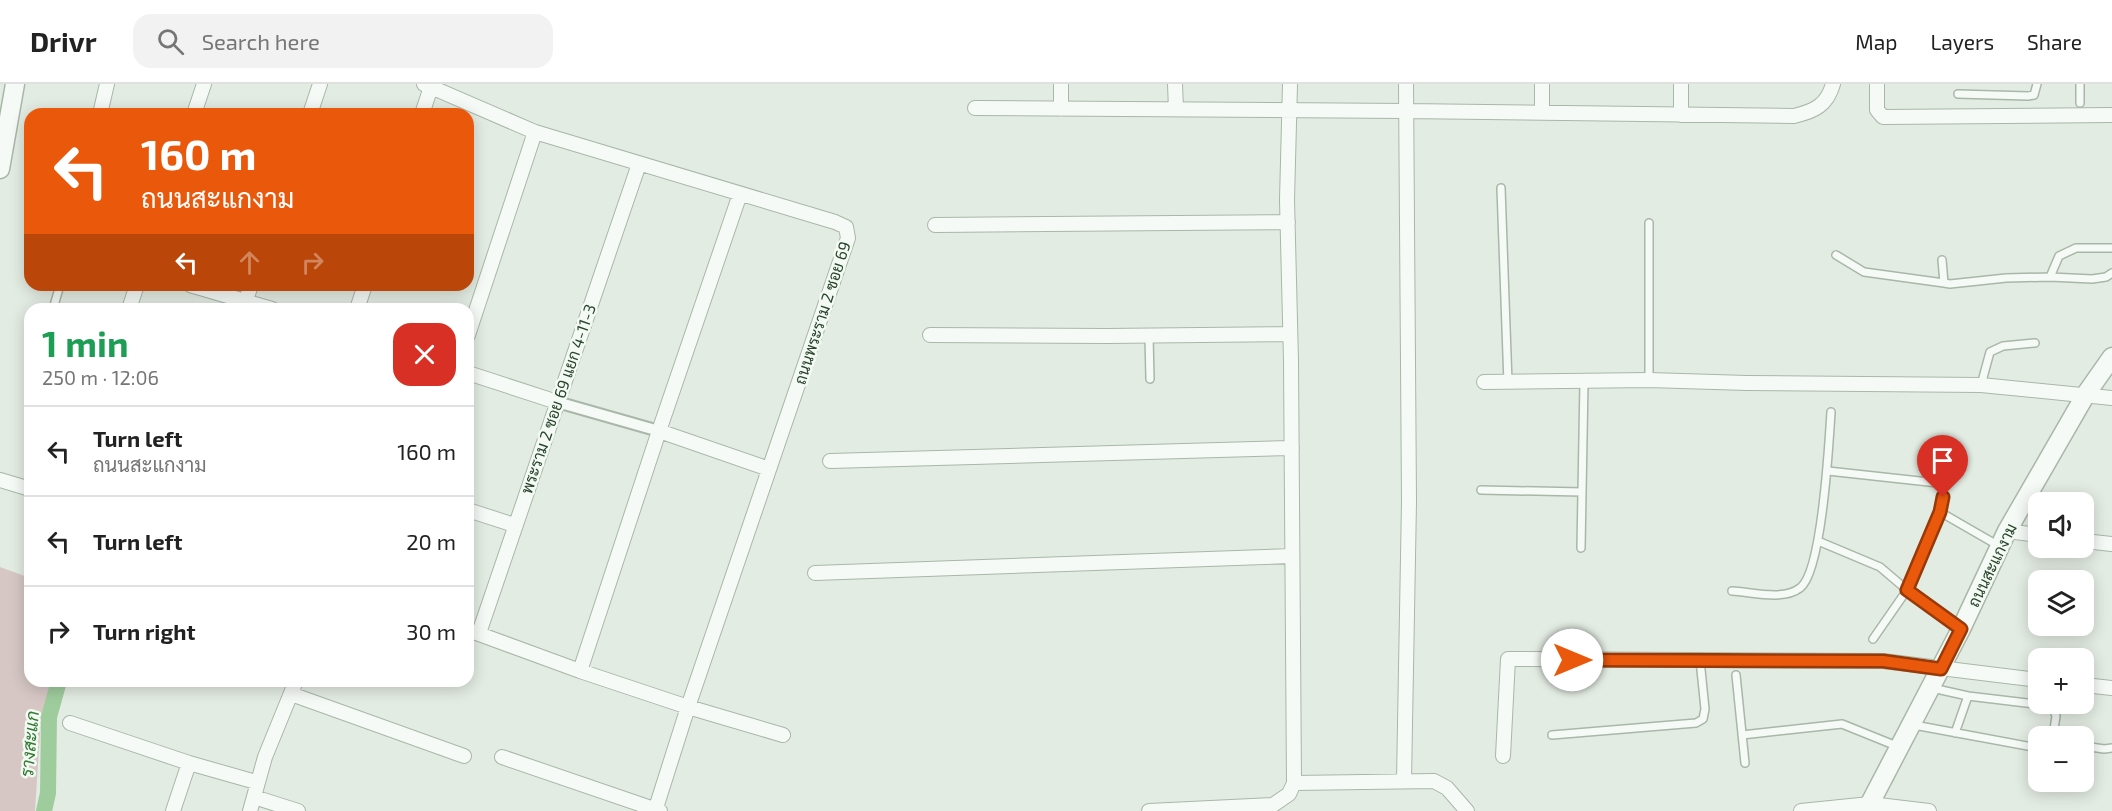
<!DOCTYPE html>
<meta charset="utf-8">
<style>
:root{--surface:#fff;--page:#f2f2f2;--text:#222;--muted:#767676;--line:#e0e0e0}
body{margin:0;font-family:"Exo 2",Sarabun,sans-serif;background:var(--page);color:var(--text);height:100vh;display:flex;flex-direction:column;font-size:22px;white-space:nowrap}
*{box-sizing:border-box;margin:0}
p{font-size:20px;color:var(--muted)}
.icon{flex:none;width:33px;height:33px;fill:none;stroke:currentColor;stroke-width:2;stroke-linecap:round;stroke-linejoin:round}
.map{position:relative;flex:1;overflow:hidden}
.panel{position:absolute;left:24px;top:219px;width:450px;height:384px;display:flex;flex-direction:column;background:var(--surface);border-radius:18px;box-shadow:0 3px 15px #0003}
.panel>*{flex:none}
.top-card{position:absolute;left:24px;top:24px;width:450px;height:183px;border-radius:18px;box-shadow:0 3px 15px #0003;background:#ea580c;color:#fff;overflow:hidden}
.buttons{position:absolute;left:2028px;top:408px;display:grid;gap:12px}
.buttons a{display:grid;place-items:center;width:66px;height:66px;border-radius:12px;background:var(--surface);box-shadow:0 3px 15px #0003;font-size:30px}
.pin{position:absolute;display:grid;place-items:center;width:51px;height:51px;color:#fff;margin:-62px -26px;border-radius:50% 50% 50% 0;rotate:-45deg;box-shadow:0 0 6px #0007}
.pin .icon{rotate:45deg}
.me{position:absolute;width:66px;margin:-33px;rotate:90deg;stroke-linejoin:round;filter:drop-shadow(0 0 4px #0008)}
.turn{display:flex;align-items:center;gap:21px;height:126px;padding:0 18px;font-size:27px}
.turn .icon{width:78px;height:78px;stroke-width:2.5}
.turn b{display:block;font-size:42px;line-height:51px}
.lanes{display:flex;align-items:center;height:57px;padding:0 18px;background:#0003;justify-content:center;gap:30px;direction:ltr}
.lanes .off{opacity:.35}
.round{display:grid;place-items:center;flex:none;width:63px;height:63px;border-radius:18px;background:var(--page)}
.headline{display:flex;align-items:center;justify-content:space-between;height:102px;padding:0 18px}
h1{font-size:36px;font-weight:700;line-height:45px;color:#1e9e55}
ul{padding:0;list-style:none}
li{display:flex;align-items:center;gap:18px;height:90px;padding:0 18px;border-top:2px solid var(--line)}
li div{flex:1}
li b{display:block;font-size:22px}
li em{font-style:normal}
header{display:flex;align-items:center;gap:36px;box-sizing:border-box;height:84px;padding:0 30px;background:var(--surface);border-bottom:2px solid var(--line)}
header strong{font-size:28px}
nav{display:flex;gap:33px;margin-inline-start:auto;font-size:21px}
.search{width:420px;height:54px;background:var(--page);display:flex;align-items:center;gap:15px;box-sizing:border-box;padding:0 21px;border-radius:18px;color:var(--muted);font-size:22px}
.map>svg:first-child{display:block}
.green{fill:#d6c7c4}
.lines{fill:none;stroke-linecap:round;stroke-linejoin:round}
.canal{stroke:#9fcc9d;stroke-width:16}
.service-casing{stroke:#a8b7a8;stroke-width:10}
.pedestrian-casing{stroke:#a8b7a8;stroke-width:14}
.minor-casing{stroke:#a8b7a8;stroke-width:16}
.tertiary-casing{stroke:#a8b7a8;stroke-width:21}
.service{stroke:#f6faf6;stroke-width:7}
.pedestrian{stroke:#f6faf6;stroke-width:10}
.minor{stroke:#f6faf6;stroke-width:14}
.tertiary{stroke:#f6faf6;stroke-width:18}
.route-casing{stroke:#983908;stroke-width:15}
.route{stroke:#ea580c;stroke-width:10}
.labels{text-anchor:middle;stroke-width:5;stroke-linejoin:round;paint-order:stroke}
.street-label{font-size:16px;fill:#2a452c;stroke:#f3f9f3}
.water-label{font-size:18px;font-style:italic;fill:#327a32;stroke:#f3f9f3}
</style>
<header>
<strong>Drivr</strong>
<div class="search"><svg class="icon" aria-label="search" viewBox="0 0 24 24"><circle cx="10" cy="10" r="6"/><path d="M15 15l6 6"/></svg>Search here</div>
<nav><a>Map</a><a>Layers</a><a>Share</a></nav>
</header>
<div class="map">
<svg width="2112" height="727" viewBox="0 0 2112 727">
<rect width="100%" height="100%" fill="#e3ece3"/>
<path class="green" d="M0 483 30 494V597H52L41 634 35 727H0Z"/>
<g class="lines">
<path class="canal" d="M44 727 48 709 49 633 59 597"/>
<defs>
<path id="service" d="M1958 10 2028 12 2034 11 2037 0
M2080 19V0
M1501 104 1508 299
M1836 171 1864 188 1944 199
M1942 176 1944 199 1950 200 2006 194 2050 193 2092 195 2106 193 2112 189
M2050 193 2059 172 2076 164H2112
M53 225 60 201
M1149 252 1150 295
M1649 296V139
M1981 301 1990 268 2003 262 2035 259
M1828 387 1938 399 1942 404 1943 413 1940 428 1907 506 1873 555
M1481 406 1582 408
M1940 428 1999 462
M1818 457 1880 483 1907 506 1959 543
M1581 464 1584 298
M1732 507C1752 508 1783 517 1800 504 1822 488 1829 359 1831 328
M1736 591 1745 679
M1932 604 1968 612 2052 622 2056 632 2053 652
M1914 641 2038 664
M1955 649 1968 612
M1552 651 1696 639 1703 635 1705 625 1700 576
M1742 651 1842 640 1899 663
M2084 662 2104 665 2112 664"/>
<path id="pedestrian" d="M557 318 659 347"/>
<path id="minor" d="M424 0 535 48 835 138 846 143 848 154 688 623 655 727
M1175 0 1176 25
M1542 0V28
M1877 0V26L1883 33 2112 31
M975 24 1406 27 1794 32C1815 27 1827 21 1833 0
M1061 25V0
M100 30 107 0
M194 30 204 0
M310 30 320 0
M422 30 431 3
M1681 31V0
M935 141 1288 138
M190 201 272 225
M129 225 137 201
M243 225 251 201
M357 225 365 201
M468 251 535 48
M930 251 1106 252 1290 250
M468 289 557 318
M1484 298 1649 296 1747 299 1981 301 2112 314
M659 347 769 385
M830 377 1292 364
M0 396 30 405
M468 426 514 441
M2007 447 2038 451
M2084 457 2112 460
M815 489 1292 472
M468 546 580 587 688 623 783 651
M479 549 639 80
M580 587 659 347 740 110
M2084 601 2112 604
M291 610 464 672
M70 639 189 679 256 698
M1503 672 1508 575 1883 577 2038 596
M502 673 660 727
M1404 697 1409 417 1406 0
M1294 699 1434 697 1447 704 1467 727
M254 713 298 727
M173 727 189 679
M250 727 265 673 296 597
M1149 727 1273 721 1289 710 1294 699 1291 277 1287 116 1290 0
M1801 727 1870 720 1929 727"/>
<path id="tertiary" d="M0 85 15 0
M1866 727 1961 545 2007 447 2086 310 2112 273"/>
</defs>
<use href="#service" class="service-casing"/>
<use href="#pedestrian" class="pedestrian-casing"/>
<use href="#minor" class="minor-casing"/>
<use href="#tertiary" class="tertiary-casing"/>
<use href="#service" class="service"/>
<use href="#pedestrian" class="pedestrian"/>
<use href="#minor" class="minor"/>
<use href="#tertiary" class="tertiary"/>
</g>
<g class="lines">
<defs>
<path id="route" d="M1572 576 1883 577 1941 585 1961 545 1907 506 1940 428 1943 413"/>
</defs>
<use href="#route" class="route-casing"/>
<use href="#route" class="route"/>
</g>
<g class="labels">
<g class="street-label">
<text transform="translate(822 229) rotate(-72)" y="6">ถนนพระราม 2 ซอย 69</text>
<text transform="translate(558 315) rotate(-71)" y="6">พระราม 2 ซอย 69 แยก 4-11-3</text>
<text transform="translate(1992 481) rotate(-64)" y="6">ถนนสะแกงาม</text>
</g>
<g class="water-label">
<text transform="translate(30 660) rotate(-85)" y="6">รางสะแก</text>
</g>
</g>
</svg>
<div class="buttons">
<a><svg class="icon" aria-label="sound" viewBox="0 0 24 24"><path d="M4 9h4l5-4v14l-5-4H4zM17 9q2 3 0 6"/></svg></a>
<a><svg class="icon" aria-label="layers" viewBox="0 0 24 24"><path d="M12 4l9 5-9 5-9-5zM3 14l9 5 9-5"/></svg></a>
<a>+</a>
<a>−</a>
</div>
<div class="pin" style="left:1943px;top:413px;background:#d93025"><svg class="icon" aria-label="arrive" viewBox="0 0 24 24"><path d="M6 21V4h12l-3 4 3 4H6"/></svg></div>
<svg class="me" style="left:1572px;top:576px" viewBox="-20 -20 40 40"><circle r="19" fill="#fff"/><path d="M0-13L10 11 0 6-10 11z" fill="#ea580c"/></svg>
<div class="top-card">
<div class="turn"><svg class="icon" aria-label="left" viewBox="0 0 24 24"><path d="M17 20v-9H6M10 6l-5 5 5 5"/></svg><div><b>160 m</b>ถนนสะแกงาม</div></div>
<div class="lanes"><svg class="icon" aria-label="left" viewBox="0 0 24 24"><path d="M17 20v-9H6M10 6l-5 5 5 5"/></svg><svg class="icon off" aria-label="ahead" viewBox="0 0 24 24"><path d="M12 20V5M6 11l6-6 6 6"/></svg><svg class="icon off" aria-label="right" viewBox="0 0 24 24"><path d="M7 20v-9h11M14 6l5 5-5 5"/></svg></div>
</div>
<section class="panel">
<div class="headline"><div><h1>1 min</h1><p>250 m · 12:06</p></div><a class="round" style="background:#d93025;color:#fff"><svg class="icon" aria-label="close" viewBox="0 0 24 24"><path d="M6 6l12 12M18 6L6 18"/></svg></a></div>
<ul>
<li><svg class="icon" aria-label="left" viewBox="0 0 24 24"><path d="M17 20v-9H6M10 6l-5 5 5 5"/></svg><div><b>Turn left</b><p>ถนนสะแกงาม</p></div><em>160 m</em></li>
<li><svg class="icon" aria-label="left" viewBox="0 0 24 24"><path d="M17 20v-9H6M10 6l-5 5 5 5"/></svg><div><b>Turn left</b></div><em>20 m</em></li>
<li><svg class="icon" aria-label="right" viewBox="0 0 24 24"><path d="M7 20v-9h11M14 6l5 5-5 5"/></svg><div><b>Turn right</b></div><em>30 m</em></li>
</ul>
</section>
</div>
